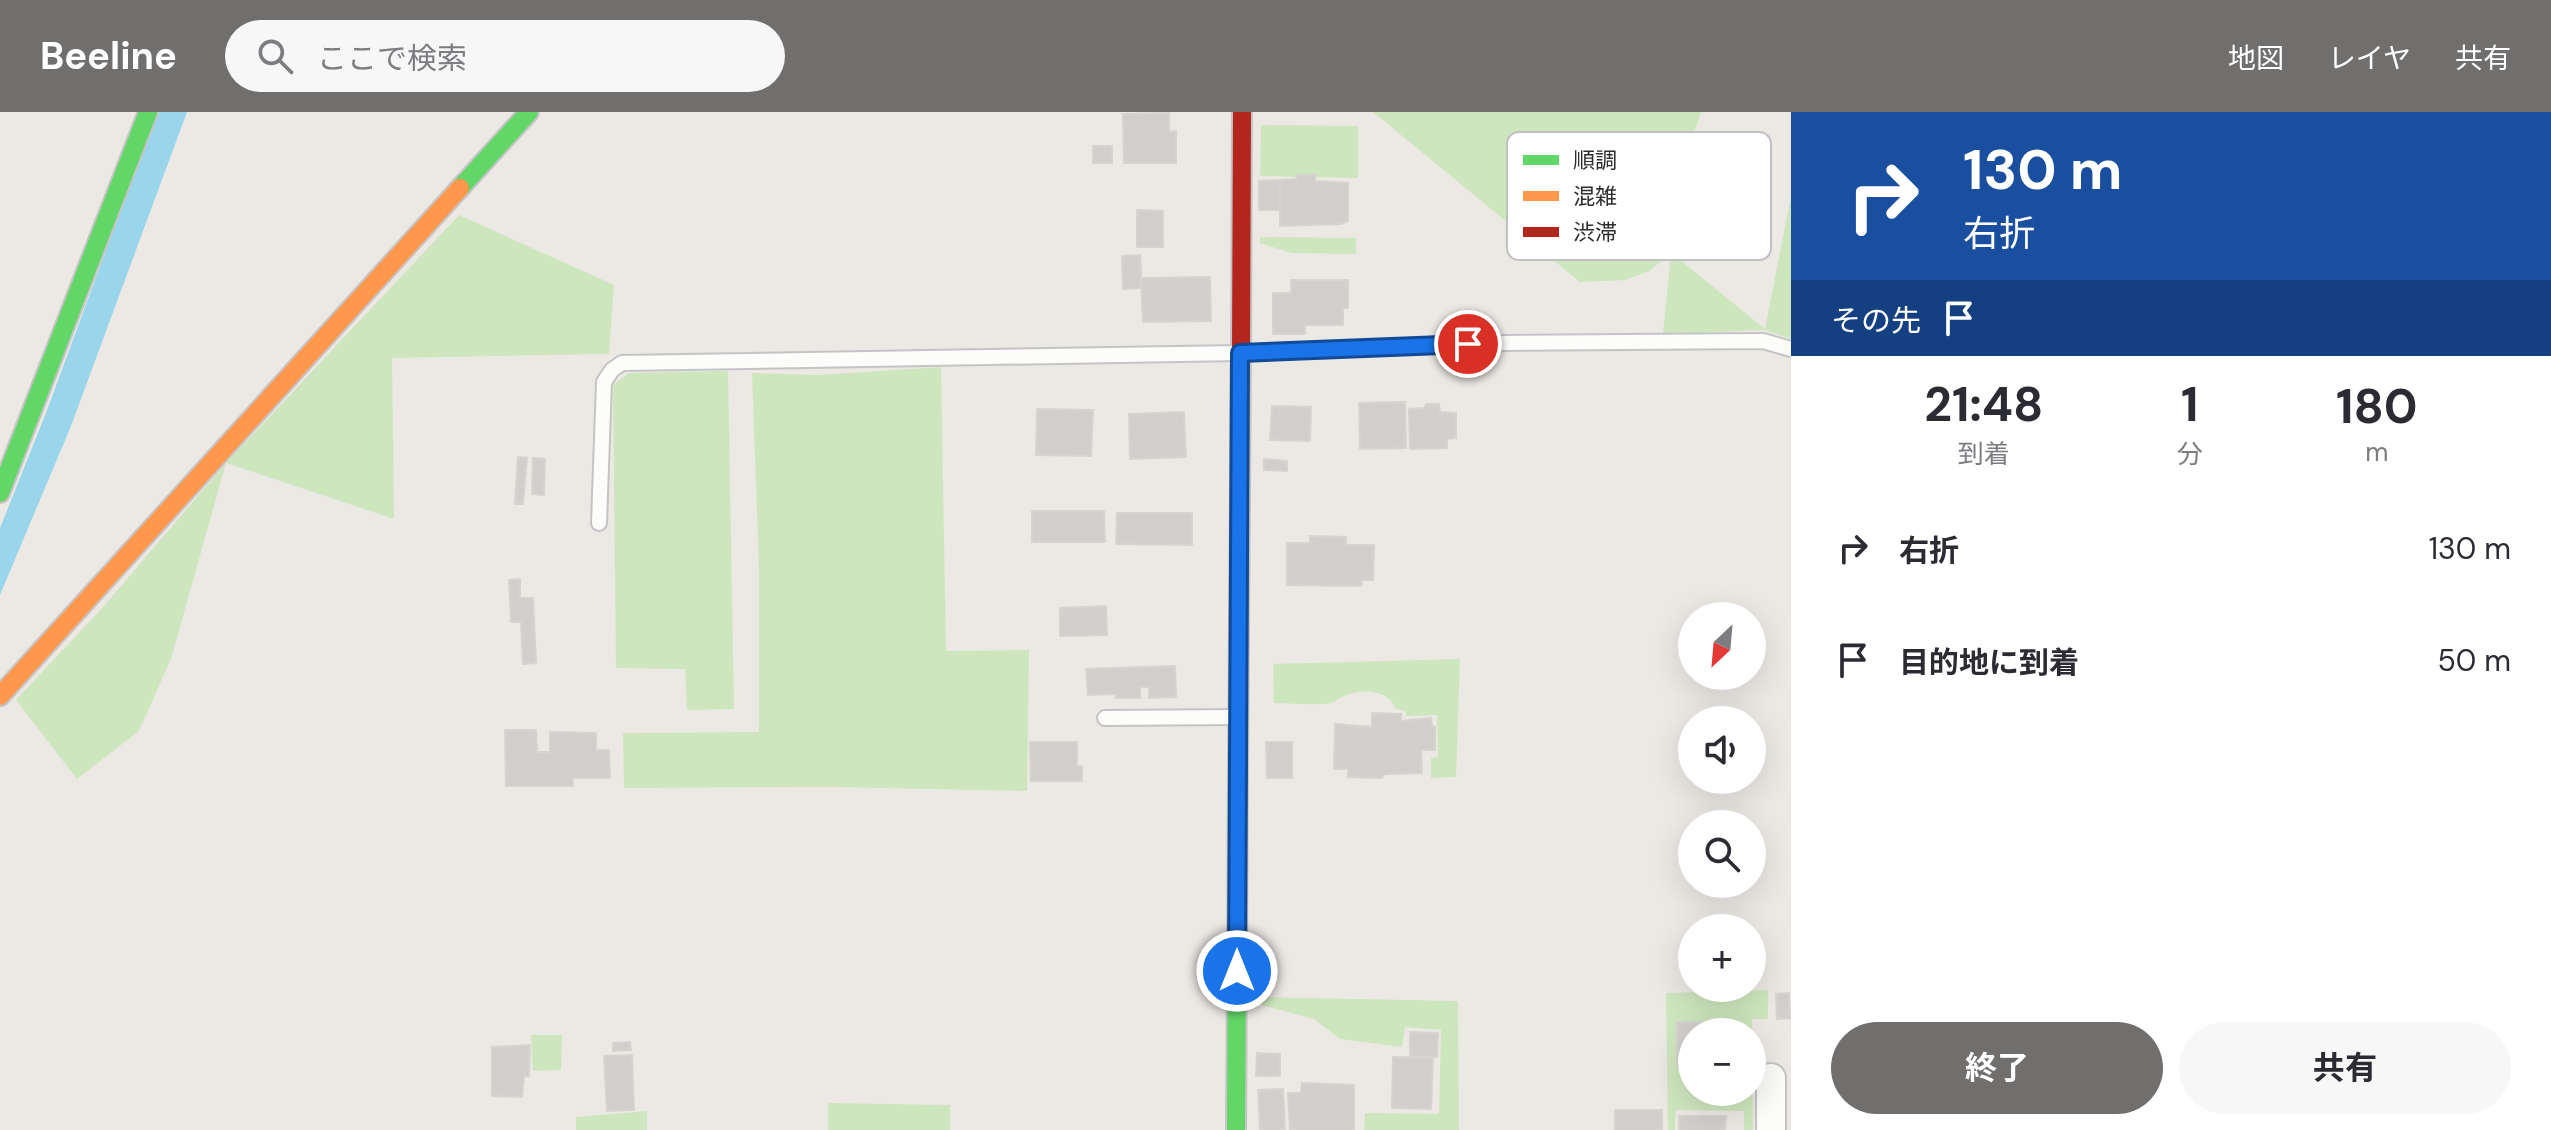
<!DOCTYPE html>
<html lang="ja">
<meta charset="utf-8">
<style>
:root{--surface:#fff;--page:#f7f7f7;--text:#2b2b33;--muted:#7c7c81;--accent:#706f6e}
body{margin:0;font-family:"DM Sans","Noto Sans JP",sans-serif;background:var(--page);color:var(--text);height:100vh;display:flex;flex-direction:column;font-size:30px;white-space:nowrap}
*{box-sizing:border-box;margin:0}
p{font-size:26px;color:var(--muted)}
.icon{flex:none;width:44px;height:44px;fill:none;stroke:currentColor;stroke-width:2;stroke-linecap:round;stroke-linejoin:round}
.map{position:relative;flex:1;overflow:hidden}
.side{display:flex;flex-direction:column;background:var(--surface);width:760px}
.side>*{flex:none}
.hud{background:#1a4fa0;color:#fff;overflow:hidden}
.needle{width:52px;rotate:206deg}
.buttons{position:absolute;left:1678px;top:490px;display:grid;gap:16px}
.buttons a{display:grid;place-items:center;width:88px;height:88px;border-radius:50%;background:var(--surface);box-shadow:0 8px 32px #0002;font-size:40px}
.pin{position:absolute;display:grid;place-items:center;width:68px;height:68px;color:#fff;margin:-34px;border:4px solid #fff;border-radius:50%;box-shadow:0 2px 8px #0007}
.me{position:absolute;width:88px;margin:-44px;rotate:0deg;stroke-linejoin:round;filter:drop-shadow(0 0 6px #0008)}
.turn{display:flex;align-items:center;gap:28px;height:168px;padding:0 40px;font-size:36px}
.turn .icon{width:104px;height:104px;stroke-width:2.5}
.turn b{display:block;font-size:56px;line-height:68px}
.then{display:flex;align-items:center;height:76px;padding:0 40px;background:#0003;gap:16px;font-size:30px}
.eta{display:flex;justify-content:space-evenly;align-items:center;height:136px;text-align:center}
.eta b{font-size:48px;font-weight:700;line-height:56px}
.action{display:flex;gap:16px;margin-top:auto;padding:16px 40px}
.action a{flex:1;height:92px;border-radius:48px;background:var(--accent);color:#fff;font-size:32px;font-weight:700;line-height:92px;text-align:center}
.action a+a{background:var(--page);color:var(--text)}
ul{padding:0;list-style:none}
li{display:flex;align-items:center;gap:24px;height:112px;padding:0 40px}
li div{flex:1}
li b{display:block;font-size:30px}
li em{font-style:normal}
header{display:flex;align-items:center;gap:48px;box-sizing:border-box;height:112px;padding:0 40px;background:var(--accent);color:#fff}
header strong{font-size:38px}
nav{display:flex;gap:44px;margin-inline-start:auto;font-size:28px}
.search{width:560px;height:72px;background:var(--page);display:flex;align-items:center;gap:20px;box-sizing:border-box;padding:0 28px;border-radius:44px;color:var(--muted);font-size:30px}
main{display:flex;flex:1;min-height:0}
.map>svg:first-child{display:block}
.green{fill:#cee6be;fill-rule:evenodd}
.water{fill:#99d6ec}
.building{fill:#d1cecb;stroke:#d7d4d0;stroke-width:2}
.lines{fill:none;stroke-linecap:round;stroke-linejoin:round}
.lane-casing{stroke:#c5c4c5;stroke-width:18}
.street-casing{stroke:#c5c4c5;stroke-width:32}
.fast-casing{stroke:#c5c4c5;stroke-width:22}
.slow-casing{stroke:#c5c4c5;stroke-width:22}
.jam-casing{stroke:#c5c4c5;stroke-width:22}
.lane{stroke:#fcfcfb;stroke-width:14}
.street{stroke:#fcfcfb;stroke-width:28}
.fast{stroke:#63d668;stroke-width:18}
.slow{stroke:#ff974d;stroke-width:18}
.jam{stroke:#b3261e;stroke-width:18}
.route-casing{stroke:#114b97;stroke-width:20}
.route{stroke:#1a73e8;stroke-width:14}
.key{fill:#fff;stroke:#c0c0c0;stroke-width:2}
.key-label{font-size:22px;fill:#2e2e2e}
</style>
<header>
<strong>Beeline</strong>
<div class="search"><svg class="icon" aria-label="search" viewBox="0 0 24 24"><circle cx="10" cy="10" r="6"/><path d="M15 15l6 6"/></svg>ここで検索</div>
<nav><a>地図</a><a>レイヤ</a><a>共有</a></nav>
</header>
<main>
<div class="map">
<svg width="1791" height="1018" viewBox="0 0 1791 1018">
<rect width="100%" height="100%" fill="#ece8e4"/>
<path class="green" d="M1373 0H1701L1658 130 1765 217 1791 84V227L1765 218 1663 222 1671 142 1649 159 1625 168 1580 170ZM1613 35 1640 48 1645 41 1656 46 1652 56 1670 65 1657 93 1599 65Z
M1261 13 1358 14V66L1260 64Z
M459 103 614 173 609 242 392 246 394 407 226 351 171 547 139 619 77 667 16 588 103 495 226 351Z
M1260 125 1356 126V142L1292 141 1260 131Z
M941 255 946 539 1029 538 1027 679 831 675 624 676 623 621 759 620V457L752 261 819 263Z
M728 259 734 597 687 598 685 557 616 556 613 273 629 261Z
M1460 547 1456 665 1431 666V646L1438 645 1437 603 1406 604V599L1396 597C1388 577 1360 576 1342 585 1336 587 1337 589 1331 591 1313 594 1292 591 1274 591L1273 552Z
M1768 878V907H1752L1753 1018H1744V999L1676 998 1675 1018H1668L1666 881ZM1677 910H1727L1728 920H1752V980H1692V955H1677Z
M1257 885 1458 889 1459 1018H1364L1365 1001 1439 1002 1441 918 1405 915 1402 935 1340 927 1314 907 1258 892Z
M531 923H562L561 958 533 959Z
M828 991 950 993V1018H828Z
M647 999V1018H576V1005Z"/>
<path class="water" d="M157 0H187L71 314 0 483V416L46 301Z"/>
<path class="building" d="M1169 1V20L1176 19V51H1124L1123 2Z
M1093 34H1112V51H1093Z
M1296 63H1315V69L1348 71V109L1341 112 1280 114V68L1297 67Z
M1280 68V98H1259V69Z
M1137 98 1163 99V135H1137Z
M1140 143 1142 176 1123 177 1122 144Z
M1210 165 1211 209 1143 210 1141 166Z
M1291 168H1348V196H1343V213H1305V222H1273V181H1291Z
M1405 290 1406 336 1360 337 1359 291Z
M1426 292H1439L1440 300 1456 301V326L1447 327V336L1410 337 1409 297 1424 296Z
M1272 294 1311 295 1310 329 1270 328Z
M1037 297 1093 298 1091 344 1036 343Z
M1184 300 1186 345 1130 347 1129 302Z
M518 345 527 346 523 392H515Z
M533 346 545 347 544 383 532 382Z
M1264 347 1287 349V359L1264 358Z
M1032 399H1104L1105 430H1032Z
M1117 401H1192V433L1116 432Z
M1310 424 1346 425V433H1374L1373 468H1362L1361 474 1287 473V431H1310Z
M520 467V486H533L536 551 523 552 521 510H511L509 468Z
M1106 494 1107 523 1060 524V496Z
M1175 554 1176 585 1149 586V575H1140V586H1116V582L1088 583 1086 557Z
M1372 601 1401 602V609L1431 606 1432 614 1435 615V638H1421L1422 661 1385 662 1382 666 1348 665V657H1334L1335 612 1372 615Z
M505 618H536L537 640H550V620L596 621V638H609L610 666H573V674H506Z
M1030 630H1077V654H1082V669H1031Z
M1266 630H1292V666H1267Z
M1789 881 1790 906 1777 907 1776 882Z
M1677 910H1728V920H1692V955H1677Z
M1410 920 1438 921 1437 945 1410 944Z
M630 930 631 938 613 939V931Z
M530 933 529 964H524L522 985 492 984V935Z
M1257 941 1280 942V964H1256Z
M632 943 634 998 607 999 604 944Z
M1393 945 1433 946 1431 997 1392 996Z
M1302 971 1354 973V1018H1290L1288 981H1301Z
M1283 977 1285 1018H1260L1258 978Z
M1615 998H1662V1018H1615Z
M1679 1004H1726L1725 1018H1679Z"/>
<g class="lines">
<defs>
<path id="lane" d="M599 411 604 270 612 258 622 251 1240 241 1506 231 1763 229 1791 237
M1105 606 1237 605"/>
<path id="street" d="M1771 1018V966"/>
<path id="fast" d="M460 76 529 0
M0 381 148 0
M1236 1018 1238 653"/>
<path id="slow" d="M0 584 460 76
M1238 653 1241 241"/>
<path id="jam" d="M1241 241 1242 0"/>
</defs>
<use href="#lane" class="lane-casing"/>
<use href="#street" class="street-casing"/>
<use href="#fast" class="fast-casing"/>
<use href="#slow" class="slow-casing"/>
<use href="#jam" class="jam-casing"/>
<use href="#lane" class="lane"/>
<use href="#street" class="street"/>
<use href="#fast" class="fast"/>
<use href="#slow" class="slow"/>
<use href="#jam" class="jam"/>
</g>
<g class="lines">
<defs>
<path id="route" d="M1237 859 1240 241 1468 232"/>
</defs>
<use href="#route" class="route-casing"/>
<use href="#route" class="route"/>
</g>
<rect x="1507" y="20" width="264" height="128" rx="12" class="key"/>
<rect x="1523" y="43" width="36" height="10" fill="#63d668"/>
<rect x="1523" y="79" width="36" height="10" fill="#ff974d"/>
<rect x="1523" y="115" width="36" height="10" fill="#b3261e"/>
<g class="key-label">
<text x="1573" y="56">順調</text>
<text x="1573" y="92">混雑</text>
<text x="1573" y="128">渋滞</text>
</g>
</svg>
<div class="buttons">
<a><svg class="needle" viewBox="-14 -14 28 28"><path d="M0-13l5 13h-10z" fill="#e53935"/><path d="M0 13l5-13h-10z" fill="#7c7c81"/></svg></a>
<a><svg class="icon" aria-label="sound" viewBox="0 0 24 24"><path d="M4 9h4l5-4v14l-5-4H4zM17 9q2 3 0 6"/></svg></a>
<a><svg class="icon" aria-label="search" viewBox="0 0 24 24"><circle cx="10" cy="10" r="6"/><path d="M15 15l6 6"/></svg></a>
<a>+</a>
<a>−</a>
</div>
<div class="pin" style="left:1468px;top:232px;background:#d93025"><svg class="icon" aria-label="arrive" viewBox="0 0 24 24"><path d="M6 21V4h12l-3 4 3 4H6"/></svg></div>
<svg class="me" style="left:1237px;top:859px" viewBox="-20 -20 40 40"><circle r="17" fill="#1a73e8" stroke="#fff" stroke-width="3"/><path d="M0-11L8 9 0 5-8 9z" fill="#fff"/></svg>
</div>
<section class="side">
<div class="hud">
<div class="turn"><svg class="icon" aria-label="right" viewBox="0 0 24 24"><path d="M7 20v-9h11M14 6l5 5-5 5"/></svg><div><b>130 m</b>右折</div></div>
<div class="then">その先<svg class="icon" aria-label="arrive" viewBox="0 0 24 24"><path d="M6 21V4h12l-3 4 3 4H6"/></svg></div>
</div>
<div class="eta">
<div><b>21:48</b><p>到着</p></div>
<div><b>1</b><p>分</p></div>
<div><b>180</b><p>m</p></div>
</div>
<ul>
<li><svg class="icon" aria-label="right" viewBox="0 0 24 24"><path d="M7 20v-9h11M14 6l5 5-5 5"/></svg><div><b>右折</b></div><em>130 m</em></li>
<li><svg class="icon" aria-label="arrive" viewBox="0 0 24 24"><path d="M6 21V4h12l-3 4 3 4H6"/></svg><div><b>目的地に到着</b></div><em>50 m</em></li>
</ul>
<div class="action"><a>終了</a><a>共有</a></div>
</section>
</main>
